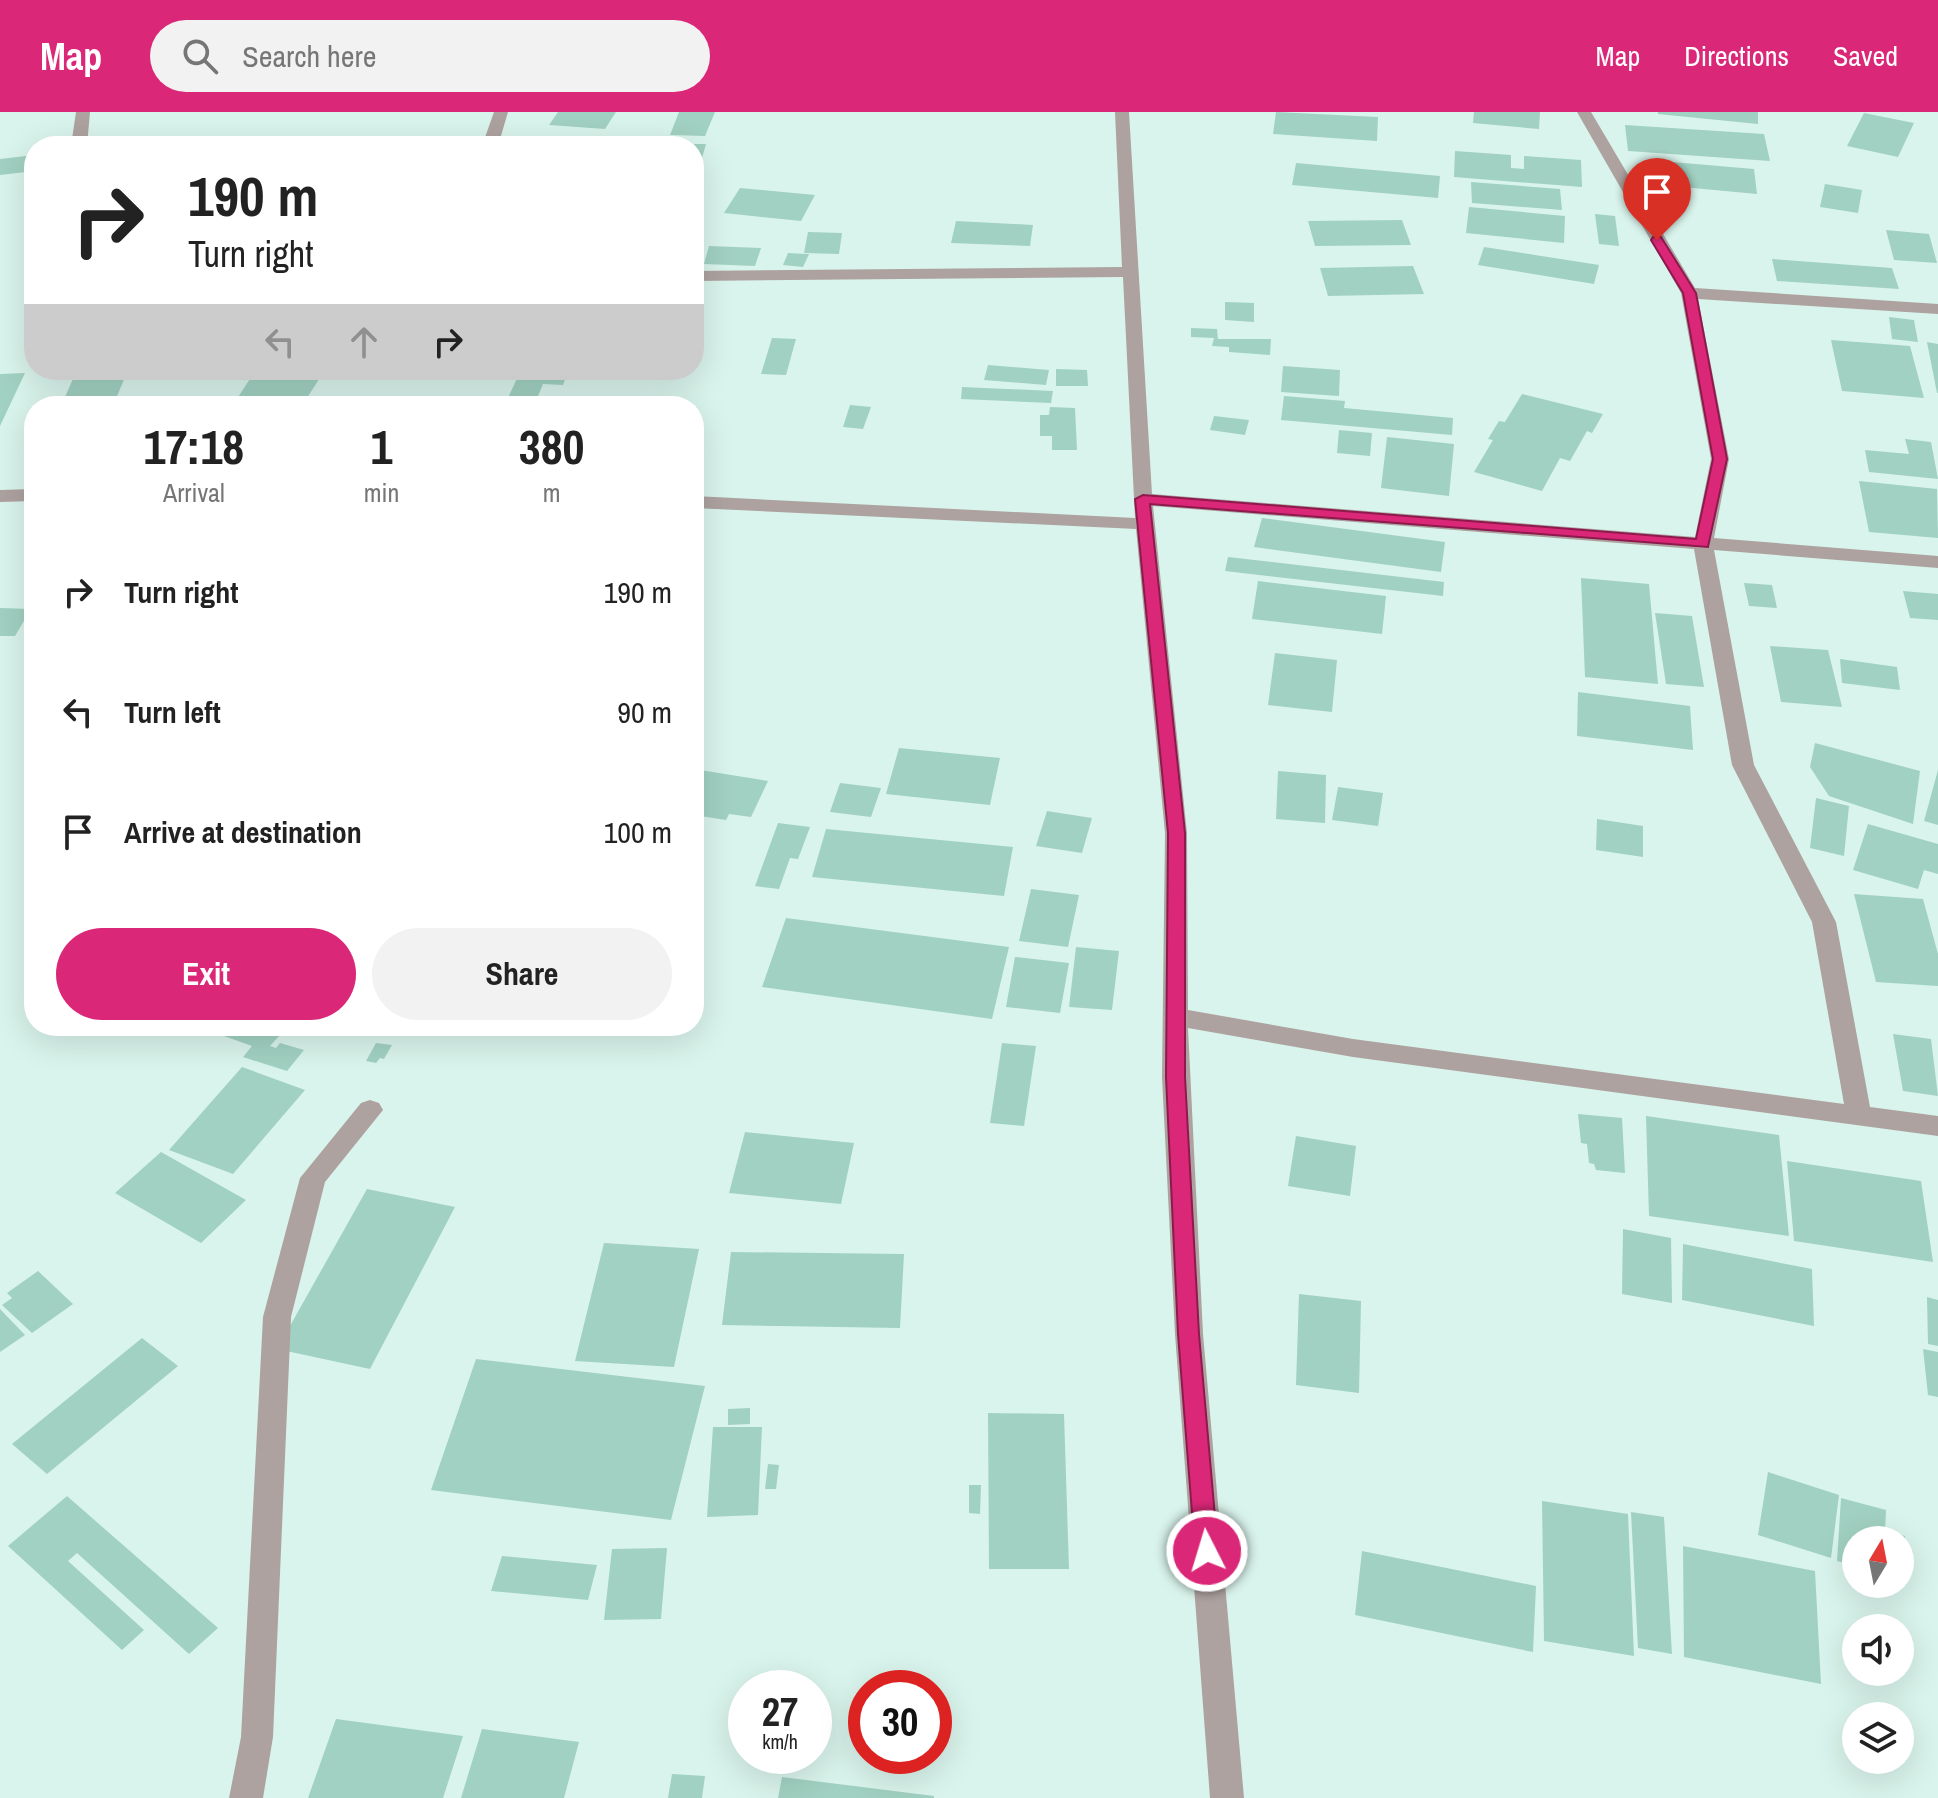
<!DOCTYPE html>
<style>
:root{--surface:#fff;--page:#f2f2f2;--text:#222;--muted:#767676;--accent:#db2777}
body{margin:0;font-family:"Archivo Narrow",sans-serif;background:var(--page);color:var(--text);height:100vh;display:flex;flex-direction:column;font-size:30px;white-space:nowrap}
*{box-sizing:border-box;margin:0}
p{font-size:26px;color:var(--muted)}
.icon{flex:none;width:44px;height:44px;fill:none;stroke:currentColor;stroke-width:2;stroke-linecap:round;stroke-linejoin:round}
.map{position:relative;flex:1;overflow:hidden}
.details{position:absolute;left:24px;top:284px;width:680px;height:640px;display:flex;flex-direction:column;background:var(--surface);border-radius:32px;box-shadow:0 8px 32px #0002}
.details>*{flex:none}
.hud{position:absolute;left:24px;top:24px;width:680px;height:244px;border-radius:32px;box-shadow:0 8px 32px #0002;background:#fff;color:var(--text);overflow:hidden}
.needle{width:52px;rotate:10deg}
.buttons{position:absolute;left:1842px;top:1414px;display:grid;gap:16px}
.buttons a{display:grid;place-items:center;width:72px;height:72px;border-radius:50%;background:var(--surface);box-shadow:0 8px 32px #0002;font-size:40px}
.speed{position:absolute;left:728px;top:1558px;display:flex;gap:16px;font-size:40px;font-weight:700;text-align:center}
.speed>*{display:grid;place-content:center;width:104px;height:104px;border-radius:50%;background:var(--surface);box-shadow:0 8px 32px #0002;line-height:1}
.speed small{font-size:20px;font-weight:400}
.speed .limit{border:12px solid #d22;background:#fff;color:#111}
.pin{position:absolute;display:grid;place-items:center;width:68px;height:68px;color:#fff;margin:-82px -34px;border-radius:50% 50% 50% 0;rotate:-45deg;box-shadow:0 0 8px #0007}
.pin .icon{rotate:45deg}
.me{position:absolute;width:88px;margin:-44px;rotate:355deg;stroke-linejoin:round;filter:drop-shadow(0 0 6px #0008)}
.turn{display:flex;align-items:center;gap:28px;height:168px;padding:0 32px;font-size:36px}
.turn .icon{width:104px;height:104px;stroke-width:2.5}
.turn b{display:block;font-size:56px;line-height:68px}
.lanes{display:flex;align-items:center;height:76px;padding:0 32px;background:#0003;justify-content:center;gap:40px;direction:ltr}
.lanes .off{opacity:.35}
.eta{display:flex;justify-content:space-evenly;align-items:center;height:136px;text-align:center}
.eta b{font-size:48px;font-weight:800;line-height:56px}
.primary-button{display:flex;gap:16px;margin-top:auto;padding:16px 32px}
.primary-button a{flex:1;height:92px;border-radius:48px;background:var(--accent);color:#fff;font-size:32px;font-weight:800;line-height:92px;text-align:center}
.primary-button a+a{background:var(--page);color:var(--text)}
ul{padding:0;list-style:none}
li{display:flex;align-items:center;gap:24px;height:120px;padding:0 32px}
li div{flex:1}
li b{display:block;font-size:30px}
li em{font-style:normal}
header{display:flex;align-items:center;gap:48px;box-sizing:border-box;height:112px;padding:0 40px;background:var(--accent);color:#fff}
header strong{font-size:38px}
nav{display:flex;gap:44px;margin-inline-start:auto;font-size:28px}
.search{width:560px;height:72px;background:var(--page);display:flex;align-items:center;gap:20px;box-sizing:border-box;padding:0 28px;border-radius:44px;color:var(--muted);font-size:30px}
.map>svg:first-child{display:block}
.building{fill:#a1d1c2}
.lines{fill:none;stroke-linecap:round;stroke-linejoin:round}
.street{fill:#ada2a0;fill-rule:evenodd}
.route{fill:#db2777;stroke:#8e194d;stroke-width:2}
</style>
<header>
<strong>Map</strong>
<div class="search"><svg class="icon" aria-label="search" viewBox="0 0 24 24"><circle cx="10" cy="10" r="6"/><path d="M15 15l6 6"/></svg>Search here</div>
<nav><a>Map</a><a>Directions</a><a>Saved</a></nav>
</header>
<div class="map">
<svg width="1938" height="1686" viewBox="0 0 1938 1686">
<rect width="100%" height="100%" fill="#d9f4ec"/>
<path class="building" d="M558 0H616L605 17 549 13Z
M679 0H715L705 24 670 23Z
M1276 0 1378 5 1377 29 1273 22Z
M1474 0H1540L1539 17 1473 11Z
M1658 0H1758V12L1658 2Z
M1864 1 1914 11 1898 45 1847 34Z
M1625 13 1764 22 1770 49 1628 39Z
M694 32H706L697 63H694Z
M1455 39 1511 43V56L1524 57V44L1581 48 1582 75 1454 65Z
M34 43V59L0 63V47Z
M1649 48 1754 57 1757 82 1650 72Z
M1296 51 1440 64 1438 86 1292 73Z
M1471 70 1560 77 1562 98 1472 91Z
M1825 72 1862 78 1858 101 1820 95Z
M740 76 815 83 801 109 724 101Z
M1469 95 1565 104 1564 131 1466 121Z
M1595 102 1615 104 1619 134 1599 132Z
M1402 108 1411 133 1315 134 1308 109Z
M956 109 1033 113 1030 134 951 131Z
M1886 118 1929 122 1937 151 1894 148Z
M808 120 842 121 839 142 804 141Z
M709 134 761 136 755 154 704 152Z
M1484 135 1599 153 1594 172 1478 153Z
M788 141 805 142H809L803 155 783 153Z
M1772 147 1892 156 1899 177 1777 169Z
M1413 154 1424 182 1328 184 1320 156Z
M1225 190 1254 191V210L1225 208Z
M1889 205 1914 208 1918 230 1892 227Z
M1191 216 1217 217 1218 227H1271L1270 243 1229 240V235L1212 234 1214 226 1191 225Z
M772 226 796 227 786 263 761 262Z
M1831 228 1910 234 1924 286 1842 279Z
M1927 230 1938 232V281H1937Z
M988 253 1049 258 1046 273 984 268Z
M1283 254 1340 258 1339 284 1281 280Z
M1056 257 1087 258 1088 274H1056Z
M128 258 113 294H61L76 260Z
M255 259 321 264 302 294 233 293Z
M520 260 567 262 563 273 543 272 536 289 507 288Z
M25 261 0 314V262Z
M962 275 1053 279 1051 291 961 287Z
M1522 282 1603 302 1592 321 1587 319 1570 349 1560 346 1542 379 1474 360 1493 328 1488 327 1499 309 1505 310Z
M1284 284 1345 289 1344 296 1453 306 1452 323 1281 308Z
M850 293 871 295 863 317 843 315Z
M1050 295 1075 296 1077 338H1052V324H1040V303H1049Z
M1214 304 1249 308 1245 323 1210 318Z
M1339 318 1372 321 1370 344 1337 341Z
M1387 325 1454 332 1449 384 1381 376Z
M1905 327 1931 330 1938 367 1869 360 1865 338 1909 342Z
M1859 369 1937 377 1938 426 1869 420Z
M1262 406 1445 430 1441 460 1254 435Z
M1228 445 1444 470 1443 484 1225 459Z
M1581 466 1649 472 1658 572 1585 565Z
M1258 469 1386 484 1382 522 1252 507Z
M1744 471 1772 473 1777 496 1749 494Z
M1903 479 1938 482V508L1910 506Z
M0 496 31 497 15 524H0Z
M1655 501 1692 504 1704 575 1666 572Z
M1770 534 1828 538 1842 595 1781 590Z
M1275 541 1337 548 1332 600 1268 593Z
M1840 547 1897 555 1900 578 1842 571Z
M1578 580 1690 594 1693 638 1577 624Z
M1815 631 1920 659 1913 712 1829 684 1810 655Z
M899 636 1000 646 990 693 886 682Z
M694 657 768 669 751 705 729 702 726 708 694 703Z
M1938 658V713L1924 709Z
M1278 659 1326 663 1325 711 1276 707Z
M840 671 881 676 871 705 830 700Z
M1338 675 1383 681 1378 714 1332 708Z
M1816 686 1849 694 1844 744 1810 736Z
M1047 699 1092 706 1082 741 1036 734Z
M1597 707 1643 714V745L1596 738Z
M778 711 810 715 798 747 790 746 779 777 755 774Z
M1868 712 1938 732V762L1924 758 1918 777 1853 758Z
M826 717 1013 735 1004 784 812 765Z
M1031 777 1079 783 1068 835 1019 829Z
M1854 782 1923 787 1938 842V874L1876 870Z
M786 806 1009 835 992 907 762 875Z
M1076 835 1119 839 1112 898 1069 895Z
M1015 845 1069 851 1060 901 1006 895Z
M196 914H288L270 934 276 936 280 931 304 938 287 959 243 945 252 934Z
M1893 922 1931 927 1938 984 1903 979Z
M376 931 392 933 384 947 380 946 376 951 366 949Z
M1002 931 1036 934 1024 1014 990 1011Z
M242 955 305 978 233 1062 169 1038Z
M1578 1002 1622 1006 1625 1061 1596 1058 1594 1052 1589 1051 1587 1032 1581 1031Z
M1646 1004 1779 1023 1789 1124 1649 1104Z
M745 1020 854 1031 841 1092 729 1081Z
M1296 1024 1356 1034 1350 1084 1288 1074Z
M161 1040 246 1088 201 1131 115 1081Z
M1787 1049 1921 1069 1933 1150 1794 1129Z
M367 1077 455 1095 370 1257 277 1237Z
M1623 1117 1671 1126 1672 1191 1622 1182Z
M604 1131 699 1137 674 1255 575 1249Z
M1683 1132 1812 1157 1814 1214 1682 1188Z
M731 1140 904 1142 900 1216 722 1213Z
M38 1159 73 1192 32 1221 2 1193 12 1186 7 1181Z
M1299 1182 1361 1189 1359 1281 1296 1273Z
M1927 1185 1938 1188V1234L1928 1232Z
M0 1197 25 1223 0 1240Z
M142 1226 178 1254 47 1362 12 1332Z
M1923 1237 1938 1240V1285L1928 1283Z
M476 1247 705 1274 671 1408 431 1378Z
M750 1296V1312L728 1313V1297Z
M988 1301 1064 1302 1069 1457H989Z
M713 1315H762L758 1403 707 1405Z
M768 1352 779 1353 776 1377H765Z
M1768 1360 1839 1383 1831 1446 1758 1423Z
M969 1373H981L980 1402 969 1401Z
M67 1384 218 1516 189 1542 77 1441 68 1449 144 1518 122 1538 8 1434Z
M1841 1386 1886 1398 1885 1419 1905 1424 1903 1450 1900 1428H1856V1454L1837 1449Z
M1542 1389 1628 1402 1634 1544 1544 1529Z
M1631 1400 1664 1405 1672 1542 1638 1536Z
M1683 1434 1815 1459 1821 1572 1684 1545Z
M667 1436 661 1507 604 1508 612 1437Z
M1362 1439 1536 1474 1533 1540 1355 1503Z
M502 1444 597 1453 588 1488 491 1479Z
M336 1607 463 1624 443 1686H308Z
M482 1617 579 1630 564 1686H461Z
M672 1662 705 1664 702 1686H668Z
M782 1665 934 1684V1686H778Z"/>
<g class="lines">
<path class="street" d="M76 0H90L87 34H71Z
M494 0H508L498 34H482Z
M1115 0H1129L1152 382 1695 425 1711 347 1681 181 1577 0H1591L1695 176 1938 192V202L1698 187 1729 347 1714 426 1938 444V456L1714 438 1754 653 1836 810 1870 995 1938 1004V1024L1353 945 1188 916 1203 1222 1244 1686H1210L1175 1222 1162 965 1165 721 1136 417 694 396V384L1135 406 1123 165 694 169V159L1122 155ZM1153 394 1694 437 1732 653 1812 810 1844 992 1353 927 1188 898 1187 721Z
M34 377V389L0 390V378Z
M370 988 379 991 383 998 325 1070 291 1205 273 1625 263 1686H229L241 1625 263 1205 300 1066 361 991Z"/>
</g>
<path class="route" d="M1653 125H1661L1696 181 1727 347 1708 435 1150 392 1185 721V965L1199 1222 1218 1439 1215 1446 1207 1449 1198 1446 1195 1439 1178 1222 1166 965 1168 721 1135 387 1143 383 1696 427 1713 347 1683 181 1651 128Z"/>
</svg>
<div class="buttons">
<a><svg class="needle" viewBox="-14 -14 28 28"><path d="M0-13l5 13h-10z" fill="#e53935"/><path d="M0 13l5-13h-10z" fill="#767676"/></svg></a>
<a><svg class="icon" aria-label="sound" viewBox="0 0 24 24"><path d="M4 9h4l5-4v14l-5-4H4zM17 9q2 3 0 6"/></svg></a>
<a><svg class="icon" aria-label="layers" viewBox="0 0 24 24"><path d="M12 4l9 5-9 5-9-5zM3 14l9 5 9-5"/></svg></a>
</div>
<div class="speed"><div>27<small>km/h</small></div><div class="limit">30</div></div>
<div class="pin" style="left:1657px;top:128px;background:#d93025"><svg class="icon" aria-label="arrive" viewBox="0 0 24 24"><path d="M6 21V4h12l-3 4 3 4H6"/></svg></div>
<svg class="me" style="left:1207px;top:1439px" viewBox="-20 -20 40 40"><circle r="17" fill="#db2777" stroke="#fff" stroke-width="3"/><path d="M0-11L8 9 0 5-8 9z" fill="#fff"/></svg>
<div class="hud">
<div class="turn"><svg class="icon" aria-label="right" viewBox="0 0 24 24"><path d="M7 20v-9h11M14 6l5 5-5 5"/></svg><div><b>190 m</b>Turn right</div></div>
<div class="lanes"><svg class="icon off" aria-label="left" viewBox="0 0 24 24"><path d="M17 20v-9H6M10 6l-5 5 5 5"/></svg><svg class="icon off" aria-label="ahead" viewBox="0 0 24 24"><path d="M12 20V5M6 11l6-6 6 6"/></svg><svg class="icon" aria-label="right" viewBox="0 0 24 24"><path d="M7 20v-9h11M14 6l5 5-5 5"/></svg></div>
</div>
<section class="details">
<div class="eta">
<div><b>17:18</b><p>Arrival</p></div>
<div><b>1</b><p>min</p></div>
<div><b>380</b><p>m</p></div>
</div>
<ul>
<li><svg class="icon" aria-label="right" viewBox="0 0 24 24"><path d="M7 20v-9h11M14 6l5 5-5 5"/></svg><div><b>Turn right</b></div><em>190 m</em></li>
<li><svg class="icon" aria-label="left" viewBox="0 0 24 24"><path d="M17 20v-9H6M10 6l-5 5 5 5"/></svg><div><b>Turn left</b></div><em>90 m</em></li>
<li><svg class="icon" aria-label="arrive" viewBox="0 0 24 24"><path d="M6 21V4h12l-3 4 3 4H6"/></svg><div><b>Arrive at destination</b></div><em>100 m</em></li>
</ul>
<div class="primary-button"><a>Exit</a><a>Share</a></div>
</section>
</div>
